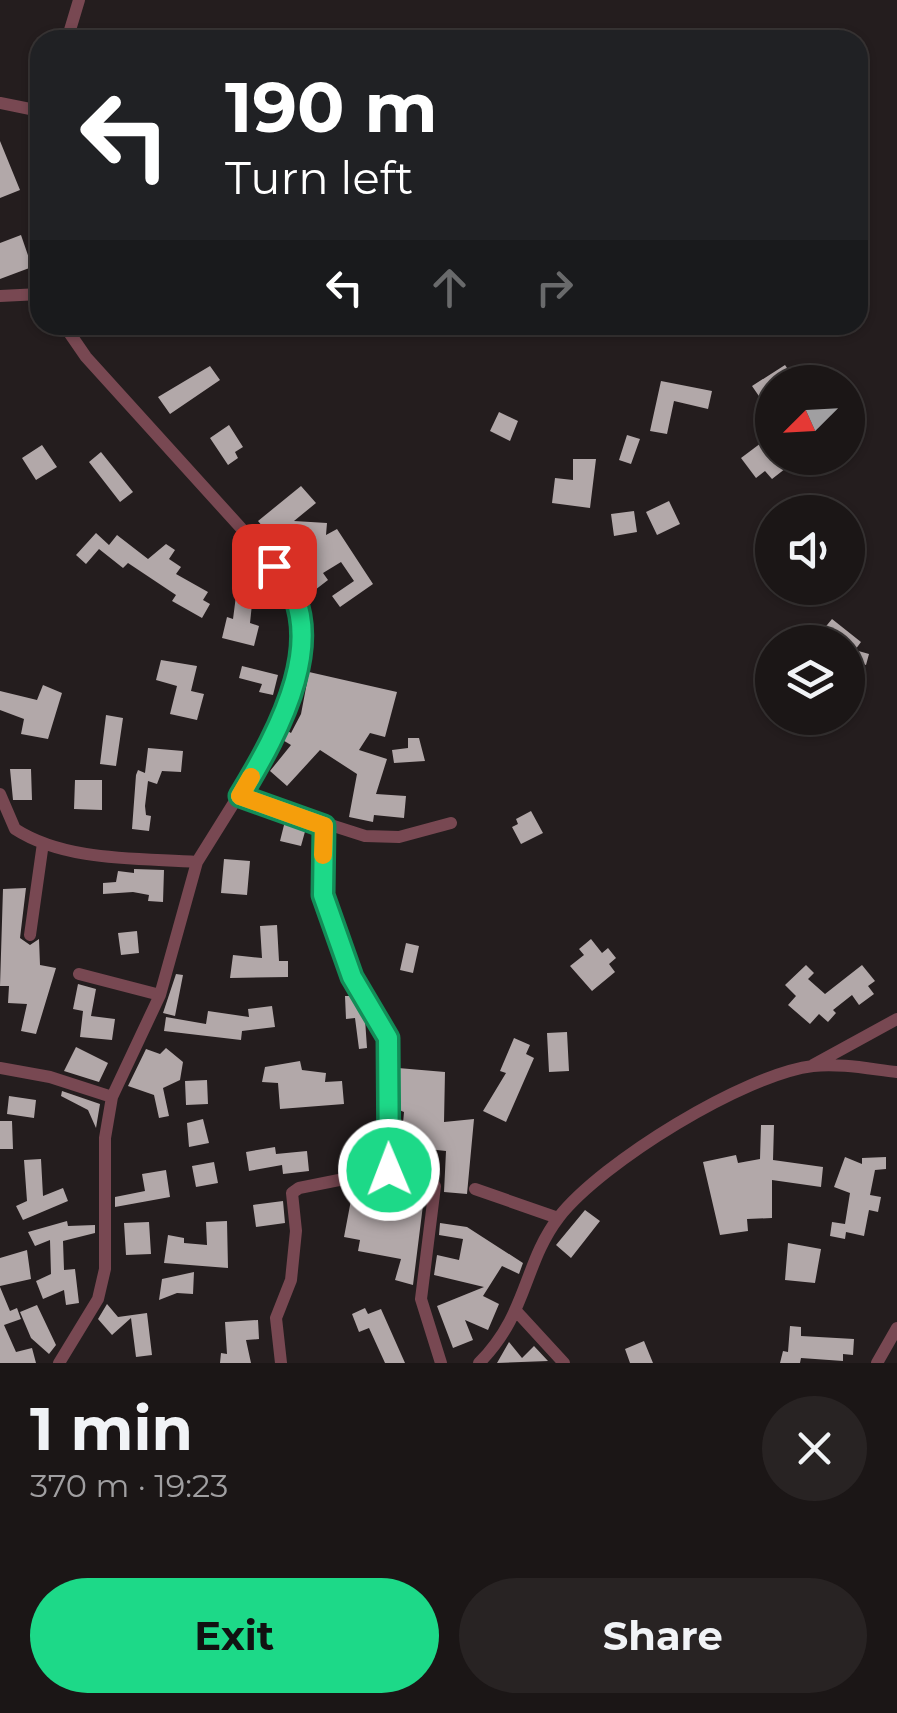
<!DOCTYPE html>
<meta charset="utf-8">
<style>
:root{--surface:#1b1616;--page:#282323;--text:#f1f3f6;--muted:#a09fa1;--line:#393535;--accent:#1dd988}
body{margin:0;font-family:Montserrat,sans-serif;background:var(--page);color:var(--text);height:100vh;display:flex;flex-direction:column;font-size:38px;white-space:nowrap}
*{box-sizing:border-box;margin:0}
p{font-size:32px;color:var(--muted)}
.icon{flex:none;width:55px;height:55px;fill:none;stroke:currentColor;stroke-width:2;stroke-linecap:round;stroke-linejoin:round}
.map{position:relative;height:1363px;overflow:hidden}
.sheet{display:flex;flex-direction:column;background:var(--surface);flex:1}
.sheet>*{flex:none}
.banner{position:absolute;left:30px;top:30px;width:838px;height:305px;border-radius:30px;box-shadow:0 2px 8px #0004,0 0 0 2px var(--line);background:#202124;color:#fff;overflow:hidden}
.needle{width:65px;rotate:246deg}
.tools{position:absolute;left:755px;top:365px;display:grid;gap:20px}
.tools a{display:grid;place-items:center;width:110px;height:110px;border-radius:50%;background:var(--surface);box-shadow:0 2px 8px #0004,0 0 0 2px var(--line);font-size:50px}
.pin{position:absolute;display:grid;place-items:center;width:85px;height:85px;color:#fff;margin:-42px;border-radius:20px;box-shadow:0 5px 15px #0006}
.me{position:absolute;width:110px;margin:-55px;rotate:359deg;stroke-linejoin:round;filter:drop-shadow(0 0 8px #0008)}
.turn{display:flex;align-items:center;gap:35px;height:210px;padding:0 30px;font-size:45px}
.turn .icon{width:130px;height:130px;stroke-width:2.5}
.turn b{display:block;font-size:70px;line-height:85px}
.lanes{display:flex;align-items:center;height:95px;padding:0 30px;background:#0003;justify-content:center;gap:50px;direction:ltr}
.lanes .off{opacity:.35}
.round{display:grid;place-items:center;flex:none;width:105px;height:105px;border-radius:52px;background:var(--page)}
.summary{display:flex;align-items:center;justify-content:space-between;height:170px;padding:0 30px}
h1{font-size:60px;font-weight:700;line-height:75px}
.cta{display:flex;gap:20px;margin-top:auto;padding:20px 30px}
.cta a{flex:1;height:115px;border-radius:60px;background:var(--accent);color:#111;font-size:40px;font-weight:700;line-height:115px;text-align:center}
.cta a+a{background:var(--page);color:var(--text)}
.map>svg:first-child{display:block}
.building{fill:#b2a8a9}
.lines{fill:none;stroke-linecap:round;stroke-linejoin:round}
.minor{stroke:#784852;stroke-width:12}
.route-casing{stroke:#138d58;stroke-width:25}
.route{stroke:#1dd988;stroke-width:18}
.slow{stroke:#f59e0b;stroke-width:18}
</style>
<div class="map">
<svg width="897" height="1363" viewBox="0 0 897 1363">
<rect width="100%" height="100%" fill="#241d1e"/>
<path class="building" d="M0 141 20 190 0 198Z
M21 235 32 267 0 279V243Z
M785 365 797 382H772V400L765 405 752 386Z
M210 366 220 380 170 414 158 397Z
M661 381 712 391 708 409 674 401 667 434 650 431Z
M499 412 518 421 510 441 490 431Z
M229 425 243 447 235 452 238 458 228 465 210 438Z
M627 435 640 439 631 464 619 460Z
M769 437 772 458H799L772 479 765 471 756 478 741 458Z
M42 445 57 467 36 480 22 458Z
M101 452 133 492 120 502 89 462Z
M573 459H596L590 508 552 503 555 478 573 480Z
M301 486 316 503 294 521 327 523 326 535 337 529 373 584 340 607 332 596 354 581 341 562 323 573 328 580 315 590 258 521Z
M669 501 680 524 657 535 646 512Z
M634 511 637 532 614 536 611 514Z
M96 533 109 545 117 535 148 559 166 544 175 550 169 559 181 567 176 574 208 592 203 600 210 604 202 618 172 601 176 595 128 563 123 568 99 549 86 564 76 555Z
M240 565 264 568 265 606 252 604 250 623 259 626 254 646 222 638 227 617 233 619Z
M832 619 861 642 855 650 869 654 866 665 848 659V642H813Z
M161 660 197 666 191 691 204 694 197 720 170 714 177 686 156 680Z
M242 666 278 675 273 695 259 692 262 684 239 678Z
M309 672 397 692 385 737 370 733 359 750 387 759 376 794 406 796 404 818 374 815 373 822 349 817 357 774 320 750 287 786 270 771 291 745 281 739 286 730 291 733 301 714Z
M43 685 62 693 48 739 21 734 24 719 0 710V691L37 700Z
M106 715 123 718 116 766 100 764Z
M408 738H419L425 761 394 763 392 750 408 748Z
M148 748 183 751 181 772 162 771 157 784 148 781 145 806 146 815 151 816 149 831 132 829 136 775 138 770 145 773Z
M10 769H31L32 800H13Z
M75 780H102V810L74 809Z
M531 811 543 833 521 844 512 827 518 824 516 819Z
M285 821 306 828 301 846 280 841Z
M224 859 250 861 247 895 221 893Z
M134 869 164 870 163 902 148 901 149 895 133 892 103 894V883L116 882 118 871 134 873Z
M26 888 20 938 30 945 39 939 40 965 56 968 36 1034 21 1031 27 1004 8 1003 9 986H0L3 889Z
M277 925 279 961H288V977L230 978 233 955 262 958 260 926Z
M137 931 139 953 121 955 118 933Z
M591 939 602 953 608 948 616 958 609 964 615 972 592 991 570 966 584 955 579 949Z
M406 943 419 946 413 973 400 970Z
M806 965 814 973 808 979 825 994 862 965 875 981 868 986 874 994 859 1005 852 995 833 1010 836 1013 828 1022 819 1014 810 1024 788 1005 796 996 785 985Z
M176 974 183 975 175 1016 163 1013Z
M78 984 96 989 91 1016 115 1019 112 1040 80 1037 83 1011 73 1009Z
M345 996H352L365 1019 367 1048 359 1049 355 1018 346 1019Z
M272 1006 275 1027 242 1031 241 1040 164 1031 166 1017 206 1024 208 1011 249 1017 248 1009Z
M567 1032 569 1071 549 1072 547 1033Z
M514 1038 530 1045 526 1054 534 1058 506 1122 483 1111 506 1073 500 1071Z
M76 1047 108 1063 99 1082 64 1071Z
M166 1048 183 1062 180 1080 163 1088 169 1116 159 1118 154 1095 128 1086 146 1049 160 1054Z
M300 1061 302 1070 326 1073 325 1082 342 1081 344 1104 280 1109 278 1083 262 1082 265 1067Z
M398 1068 445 1072 444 1122 474 1119 467 1194 444 1192 446 1151 401 1146 404 1112 399 1110Z
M207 1080 208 1104 186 1105 185 1081Z
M62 1091 100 1104 96 1128 88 1110 61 1096Z
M9 1096 36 1100 34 1118 7 1114Z
M203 1119 209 1143 189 1147 187 1123Z
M0 1121H12L13 1149H0Z
M761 1125H774L773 1160 823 1167 821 1187 772 1180V1218L747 1219 748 1231 720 1235 703 1162 736 1155 738 1163 760 1159Z
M275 1147 276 1154 307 1151 309 1171 283 1174 282 1165 249 1171 246 1152Z
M845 1157 862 1164V1158L886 1157V1169L875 1170 870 1195 881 1197 878 1212 869 1210 864 1236 846 1232 845 1239 830 1236 832 1222 845 1224 850 1193 834 1187Z
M41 1159 43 1196 63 1188 68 1201 23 1220 16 1206 27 1201 24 1160Z
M214 1162 218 1183 196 1187 192 1166Z
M166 1170 170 1197 115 1207V1197L145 1191 142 1174Z
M389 1180 401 1181V1189H425L413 1285 395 1280 401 1259 358 1251 360 1240 344 1237 351 1200 376 1205 375 1183Z
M283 1201 285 1223 256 1227 253 1205Z
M585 1210 600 1221 571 1258 556 1245Z
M67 1221 68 1226 95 1225V1233L63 1241 64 1270 75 1269 79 1303 66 1305 64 1290 43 1299 36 1281 51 1274 50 1240 35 1246 28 1232Z
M227 1221 228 1268 164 1263 168 1235 184 1238V1243L207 1245 206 1222Z
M149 1222 151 1254 126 1255 124 1223Z
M440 1223 467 1227 523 1263 519 1274 502 1266 483 1296 499 1304 488 1330 465 1320 473 1340 453 1348 437 1306 484 1287 434 1275 437 1255 459 1260 463 1239 439 1235Z
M788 1243 821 1249 815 1283 785 1280Z
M27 1250 31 1279 0 1286V1258Z
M194 1272 193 1294 177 1293 159 1300 162 1279Z
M0 1287 10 1311 17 1308 21 1319 4 1325 16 1352 32 1348 36 1363H0Z
M107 1304 118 1317 147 1313 152 1355 136 1357 131 1318 112 1335 98 1319Z
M37 1305 56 1345 49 1354 31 1338 20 1312Z
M365 1308 368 1314 381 1309 405 1363H385L369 1328 359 1332 352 1314Z
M258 1320 259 1339 246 1340 251 1363H220L221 1353 227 1354 225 1322Z
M790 1326 801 1327V1336L854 1339 853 1355 843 1354V1361L801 1358 800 1363H780L783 1351 788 1352Z
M644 1341 653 1363H630L625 1349Z
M509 1342 522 1358 534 1346 548 1361 497 1363Z"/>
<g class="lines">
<path class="minor" d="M67 40 79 0
M0 103 40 111
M0 296 40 294
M0 794 15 829C66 862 139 858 197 862
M240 796 365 836 399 837 451 823
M324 826 323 895 352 977 388 1038 389 1170
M30 935 43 843
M79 974 160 995
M813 1065 897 1019
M0 1068 50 1077 112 1097
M475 1189 558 1218
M518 1313 564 1363
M59 1363 98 1299 105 1269V1138L112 1097 160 995 197 862 260 761 290 697 302 611 289 581 86 357 64 325
M281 1363 276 1318 291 1280 296 1231 292 1193 299 1188 389 1170 426 1174 435 1186 421 1299 441 1363
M479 1363C528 1314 523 1264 559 1217 602 1162 745 1074 813 1066 840 1063 870 1069 897 1072
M877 1363 897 1328"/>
</g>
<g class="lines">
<defs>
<path id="route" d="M274 566C337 629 278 733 240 796L324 826 323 895 352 977 388 1038 389 1170"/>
</defs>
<use href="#route" class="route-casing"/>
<use href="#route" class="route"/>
<path class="slow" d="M251 777 240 796 324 826 323 855"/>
</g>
</svg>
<div class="tools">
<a><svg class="needle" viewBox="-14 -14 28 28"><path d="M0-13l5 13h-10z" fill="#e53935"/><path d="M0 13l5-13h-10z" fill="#a09fa1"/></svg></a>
<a><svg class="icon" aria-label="sound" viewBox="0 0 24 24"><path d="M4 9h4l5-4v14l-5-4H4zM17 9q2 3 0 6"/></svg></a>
<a><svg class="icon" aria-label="layers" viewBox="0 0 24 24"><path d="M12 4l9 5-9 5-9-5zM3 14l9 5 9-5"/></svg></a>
</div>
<div class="pin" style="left:274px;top:566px;background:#d93025"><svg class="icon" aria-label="arrive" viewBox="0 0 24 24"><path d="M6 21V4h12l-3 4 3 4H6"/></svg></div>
<svg class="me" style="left:389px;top:1170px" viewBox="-20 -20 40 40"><circle r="17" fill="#1dd988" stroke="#fff" stroke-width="3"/><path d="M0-11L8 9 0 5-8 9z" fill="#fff"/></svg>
<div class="banner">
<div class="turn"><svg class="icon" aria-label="left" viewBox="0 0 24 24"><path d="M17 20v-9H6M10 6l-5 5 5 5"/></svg><div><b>190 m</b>Turn left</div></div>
<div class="lanes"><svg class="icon" aria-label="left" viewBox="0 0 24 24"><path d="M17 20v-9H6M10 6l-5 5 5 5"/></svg><svg class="icon off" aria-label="ahead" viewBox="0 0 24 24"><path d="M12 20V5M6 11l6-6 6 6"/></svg><svg class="icon off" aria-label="right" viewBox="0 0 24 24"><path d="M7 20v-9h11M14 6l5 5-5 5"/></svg></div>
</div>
</div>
<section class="sheet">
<div class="summary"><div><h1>1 min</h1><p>370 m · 19:23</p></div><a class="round"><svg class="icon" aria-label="close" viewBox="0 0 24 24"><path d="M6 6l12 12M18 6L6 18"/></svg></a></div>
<div class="cta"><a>Exit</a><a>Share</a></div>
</section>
